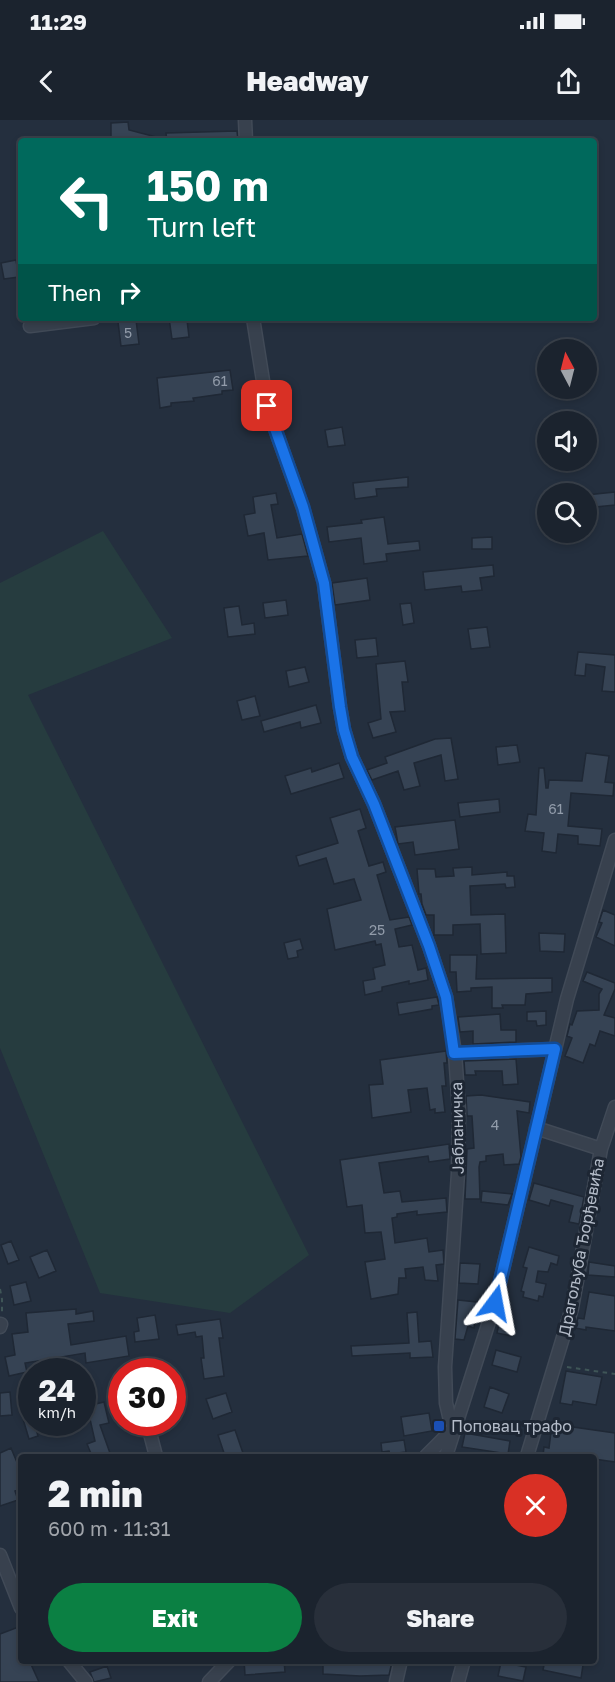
<!DOCTYPE html>
<meta charset="utf-8">
<style>
:root{--surface:#1b232e;--page:#282f3a;--text:#f1f3f6;--muted:#a0a4aa;--line:#39404a;--accent:#0b8043}
body{margin:0;font-family:"Golos Text",sans-serif;background:var(--page);color:var(--text);height:100vh;display:flex;flex-direction:column;font-size:22px;white-space:nowrap}
*{box-sizing:border-box;margin:0}
p{font-size:20px;color:var(--muted)}
.icon{flex:none;width:33px;height:33px;fill:none;stroke:currentColor;stroke-width:2;stroke-linecap:round;stroke-linejoin:round}
.map{position:relative;flex:1;overflow:hidden}
.side{position:absolute;left:18px;top:1334px;width:579px;height:210px;display:flex;flex-direction:column;background:var(--surface);border-radius:6px;box-shadow:0 3px 9px #0003,0 0 0 2px var(--line)}
.side>*{flex:none}
.hud{position:absolute;left:18px;top:18px;width:579px;height:183px;border-radius:6px;box-shadow:0 3px 9px #0003,0 0 0 2px var(--line);background:#00695c;color:#fff;overflow:hidden}
.needle{width:39px;rotate:353deg}
.controls{position:absolute;left:537px;top:219px;display:grid;gap:12px}
.controls a{display:grid;place-items:center;width:60px;height:60px;border-radius:50%;background:var(--surface);box-shadow:0 3px 9px #0003,0 0 0 2px var(--line);font-size:30px}
.speed{position:absolute;left:18px;top:1238px;display:flex;gap:12px;font-size:30px;font-weight:700;text-align:center}
.speed>*{display:grid;place-content:center;width:78px;height:78px;border-radius:50%;background:var(--surface);box-shadow:0 3px 9px #0003,0 0 0 2px var(--line);line-height:1}
.speed small{font-size:15px;font-weight:400}
.speed .limit{border:9px solid #d22;background:#fff;color:#111}
.pin{position:absolute;display:grid;place-items:center;width:51px;height:51px;color:#fff;margin:-26px;border-radius:12px;box-shadow:0 3px 9px #0006}
.me{position:absolute;width:66px;margin:-33px;rotate:13deg;stroke-linejoin:round;filter:drop-shadow(0 0 4px #0008)}
.turn{display:flex;align-items:center;gap:21px;height:126px;padding:0 30px;font-size:27px}
.turn .icon{width:78px;height:78px;stroke-width:2.5}
.turn b{display:block;font-size:42px;line-height:51px}
.then{display:flex;align-items:center;height:57px;padding:0 30px;background:#0003;gap:12px;font-size:22px}
.round{display:grid;place-items:center;flex:none;width:63px;height:63px;border-radius:32px;background:var(--page)}
.head{display:flex;align-items:center;justify-content:space-between;height:102px;padding:0 30px}
h1{font-size:36px;font-weight:800;line-height:45px}
.cta{display:flex;gap:12px;margin-top:auto;padding:12px 30px}
.cta a{flex:1;height:69px;border-radius:36px;background:var(--accent);color:#fff;font-size:24px;font-weight:800;line-height:69px;text-align:center}
.cta a+a{background:var(--page);color:var(--text)}
.status{display:flex;justify-content:space-between;align-items:center;height:42px;padding:0 30px;background:var(--surface);direction:ltr}
.status svg{height:16px;fill:currentColor}
header{display:flex;justify-content:space-between;align-items:center;height:78px;padding:0 30px;background:var(--surface);font-size:27px;font-weight:800}
.map>svg:first-child{display:block}
.green{fill:#263c3f}
.building{fill:#364354;stroke:#1f2835;stroke-width:1.5}
.lines{fill:none;stroke-linecap:round;stroke-linejoin:round}
.street-casing{stroke:#414a57;stroke-width:15}
.path{stroke:#3f5557;stroke-width:2;stroke-dasharray:4.5 4.5;stroke-linecap:butt}
.street{stroke:#38414e;stroke-width:12}
.route-casing{stroke:#114b97;stroke-width:15}
.route{stroke:#1a73e8;stroke-width:10}
.transit-dot{fill:#1a4fb4;stroke:#1d2633;stroke-width:2}
.labels{text-anchor:middle;stroke-width:6;stroke-linejoin:round;paint-order:stroke}
.number-label{font-size:14px;fill:#929caa}
.street-label{font-size:16px;fill:#b4bcc9;stroke:#1d2633}
.poi-label{font-size:16px;fill:#b4bcc9;stroke:#1d2633;text-anchor:start}
</style>
<div class="status"><b>11:29</b><svg viewBox="0 0 49 12"><path d="M0 12V9h3v3zM5 12V6h3v6zM10 12V3h3v9zM15 12V0h3v12zM26 1h20v11H26zM47 4h2v5h-2z"/></svg></div>
<header><svg class="icon" aria-label="back" viewBox="0 0 24 24"><path d="M15 5l-7 7 7 7"/></svg>Headway<svg class="icon" aria-label="share" viewBox="0 0 24 24"><path d="M12 15V3M7 8l5-5 5 5M5 13v7h14v-7"/></svg></header>
<div class="map">
<svg width="615" height="1562" viewBox="0 0 615 1562">
<rect width="100%" height="100%" fill="#242f3e"/>
<path class="green" d="M103 411 172 518 28 575 309 1135 230 1193 100 1173 0 928V463Z"/>
<path class="building" d="M128 2 129 10 160 18 159 21H111V3Z
M237 11 238 21H167L166 13Z
M16 140 19 157 4 159 1 143Z
M169 198 187 200 189 217 172 219Z
M136 200 139 224 121 226 118 202Z
M230 250 233 270 222 271V274L193 278 194 281 171 283V286L160 288 157 258Z
M342 307 345 325 328 327 325 310Z
M408 357V367L376 369 377 376 355 379 353 363Z
M615 372V385L586 388V375Z
M276 373 278 384 271 385 277 418 302 414 308 436 268 440 264 413 248 416 244 395 255 393 253 377Z
M384 397 388 424 419 421 420 430 386 434 387 441 364 444 361 418 329 422 327 407 362 403 361 400Z
M492 417V429H472V418Z
M493 445 494 456 480 458 482 470 462 472 461 466 425 470 423 452Z
M367 458 370 480 335 485 332 463Z
M286 480 288 495 265 498 263 483Z
M411 483 414 503 403 505 400 484Z
M239 486 242 505 254 503 255 514 228 517 224 488Z
M487 507 490 527 471 529 468 509Z
M376 518 378 536 357 538 355 520Z
M578 532 615 535V572L602 571 605 547 586 544 585 556 575 555Z
M405 541 408 562H402L405 591 390 592 396 612 373 618 368 603 381 599 376 544Z
M305 547 309 562 289 567 286 551Z
M255 576 260 596 242 600 237 581Z
M316 585 321 603 301 608 300 602 264 612 261 601Z
M451 618 458 659 445 661 441 635 414 643 420 666 404 670 398 651 372 660 367 650 387 643 385 637 435 619Z
M517 625 520 642 498 645 496 627Z
M586 633 609 636 605 662 614 663 613 676 571 673 568 706 602 709 600 726 578 724V716L558 714 556 733 542 731 544 713 525 711 528 694 536 695 539 648H544L546 668H548L549 660 582 661Z
M339 643 344 658 291 674 285 656 311 648 312 652Z
M499 679 500 692 460 697 458 683Z
M360 689 366 708 358 711 369 746 383 742 386 752 377 755 390 800 409 797 412 805 395 809 399 827 412 825 418 850 426 848 428 860 409 864V861L382 867V871L365 875 363 861 375 859 373 848 385 845 381 824 376 825 375 821 335 830 327 789 361 780 354 759 334 764 326 738 299 746 296 736 338 723 330 698Z
M455 700 459 729 415 735 413 722 398 724 395 707Z
M472 747V755L507 752V756H514L515 767 506 768 505 764 470 766 471 795 505 794 506 833 481 834 480 804 453 805V815H434V795H426L422 784 421 774H419L417 749H435L436 757 454 756 453 748Z
M603 790 615 795V826L596 817 602 803 599 802Z
M539 813 565 814 564 832 540 831Z
M300 819 303 829 297 831 298 837 288 839 284 823Z
M450 835H477L476 859 552 858V872L526 874 525 885H502L503 888H492V867L471 868V871L457 872 456 852H450Z
M587 852 615 863V869L604 895 615 898V916L600 911 595 926 590 924 583 943 565 936 572 918 567 916 570 904 572 905 577 891 599 890V874L602 869 583 861Z
M437 877 439 885 432 886V889L399 895 397 883Z
M546 891V905L537 906 536 901H527V892Z
M500 894 501 910H516V922L473 924V911L460 912 458 897Z
M446 931 447 943H444L446 966H442L445 992 435 993V989L430 990 427 968 408 970 411 992 372 998 369 965 383 964 380 940Z
M516 939 518 964 503 965 502 951H475L476 955H465L464 941Z
M481 975 530 982 529 993 517 991 521 1037 519 1044 504 1045 503 1034 486 1036V1041L480 1042 479 1047 480 1079H465L467 1029 474 1028 472 996H467L466 976Z
M449 1024 450 1039 429 1042 428 1036 379 1043 384 1073 400 1071 402 1082 446 1078 447 1092 417 1095V1091L397 1094V1097L392 1098 395 1123 427 1118 429 1132 443 1130 444 1144 436 1145 438 1161 425 1160 423 1147 405 1149 406 1158H399L398 1174 371 1179 365 1142 385 1139 381 1112 365 1113 362 1085 347 1087 340 1040Z
M534 1063 584 1077 579 1104 569 1102 573 1086 551 1080 549 1086 529 1080Z
M482 1071 512 1074 508 1085 481 1082Z
M11 1121 19 1140 8 1144 1 1125Z
M529 1127 559 1136 557 1145 551 1143 548 1152 538 1151 536 1162 546 1164 543 1177 539 1176 538 1181 523 1177 524 1172 521 1171 527 1148 523 1147Z
M47 1130 56 1151 39 1158 30 1137Z
M589 1142 615 1146V1157L588 1155Z
M460 1143 480 1144 478 1164 459 1163Z
M26 1162 31 1181 14 1185 10 1166Z
M589 1172 615 1176V1211L586 1207V1210L575 1208 578 1198 584 1199Z
M458 1180 486 1183 483 1194 476 1193 474 1208 468 1206 464 1220 455 1219Z
M76 1189V1194L93 1191 94 1201 68 1204 71 1225 126 1216 129 1236 86 1243 85 1233 25 1243 27 1252 9 1256 5 1237 15 1235 12 1214 28 1212 26 1193Z
M417 1192 419 1222 431 1221 433 1237 410 1238V1233L352 1236 351 1226 409 1223 407 1193Z
M155 1195 159 1219 135 1222 134 1212 139 1211 137 1198Z
M220 1199 223 1218H219L224 1256 204 1259 201 1238H204L202 1216 196 1217 195 1212 178 1215 176 1205Z
M500 1199 513 1202 511 1216 497 1213Z
M496 1230 521 1237 517 1252 492 1245Z
M566 1251 602 1257 596 1285 573 1281 572 1285 560 1283Z
M490 1267 509 1274 502 1293 484 1287Z
M10 1272 12 1295 0 1296V1273Z
M226 1273 232 1292 213 1299 206 1279Z
M104 1282 109 1303 100 1305 111 1336H92L87 1324 95 1321 87 1286Z
M32 1288V1306L35 1305 38 1316 29 1319 20 1289Z
M429 1293 432 1311 404 1316 401 1297Z
M552 1304 615 1313V1342L594 1339V1336H543L544 1327 549 1328Z
M235 1310 244 1336H225L218 1315Z
M465 1313 510 1321 508 1334 462 1327Z
M404 1320 406 1332 390 1334 389 1331 382 1332 381 1323Z
M11 1328 21 1352V1369L15 1371 18 1380 0 1386V1333Z
M21 1506V1540H29L39 1562H0V1514Z
M244 1540H284L285 1552 245 1555Z
M323 1540 392 1541V1542L389 1555 360 1556 323 1554Z
M545 1540H559L583 1545 581 1558 543 1550Z
M501 1542 526 1547 523 1561 498 1556Z
M107 1546 111 1558 94 1562 90 1552Z"/>
<g class="lines">
<defs>
<path id="street" d="M245 0 246 21
M253 198 267 286 303 388 324 463 340 587 344 610 352 637 374 684 429 826 446 877 455 933 459 990 458 1053 445 1247 446 1283 449 1296 455 1308
M30 206 94 198
M455 933 555 929
M536 1008 601 1029
M0 1207 1 1204
M147 1302 156 1336
M426 1336 454 1308
M446 1336 495 1183 567 879 615 720
M527 1336 572 1188 601 1029 615 987
M0 1435 21 1488
M68 1540 86 1562
M209 1562 230 1540
M396 1562 401 1540
M458 1562 464 1540"/>
</defs>
<use href="#street" class="street-casing"/>
<path class="path" d="M0 1169 2 1179V1192
M567 1247 615 1254"/>
<use href="#street" class="street"/>
</g>
<g class="lines">
<defs>
<path id="route" d="M267 286 303 387 324 463 340 587 344 610 352 637 374 684 429 826 446 877 454 933 555 929 495 1183"/>
</defs>
<use href="#route" class="route-casing"/>
<use href="#route" class="route"/>
</g>
<rect class="transit-dot" x="433" y="1300" width="12" height="12" rx="3"/>
<g class="labels">
<g class="number-label">
<text x="128" y="218">5</text>
<text x="220" y="266">61</text>
<text x="556" y="694">61</text>
<text x="377" y="815">25</text>
<text x="495" y="1010">4</text>
</g>
<g class="street-label">
<text transform="translate(457 1008) rotate(-91)" y="6">Јабланичка</text>
<text transform="translate(581 1127) rotate(-79)" y="6">Драгољуба Ђорђевића</text>
</g>
<g class="poi-label">
<text x="451" y="1312">Поповац трафо</text>
</g>
</g>
</svg>
<div class="controls">
<a><svg class="needle" viewBox="-14 -14 28 28"><path d="M0-13l5 13h-10z" fill="#e53935"/><path d="M0 13l5-13h-10z" fill="#a0a4aa"/></svg></a>
<a><svg class="icon" aria-label="sound" viewBox="0 0 24 24"><path d="M4 9h4l5-4v14l-5-4H4zM17 9q2 3 0 6"/></svg></a>
<a><svg class="icon" aria-label="search" viewBox="0 0 24 24"><circle cx="10" cy="10" r="6"/><path d="M15 15l6 6"/></svg></a>
</div>
<div class="speed"><div>24<small>km/h</small></div><div class="limit">30</div></div>
<div class="pin" style="left:267px;top:286px;background:#d93025"><svg class="icon" aria-label="arrive" viewBox="0 0 24 24"><path d="M6 21V4h12l-3 4 3 4H6"/></svg></div>
<svg class="me" style="left:495px;top:1183px" viewBox="-20 -20 40 40"><path d="M0-17L14 15 0 8-14 15z" fill="#1a73e8" stroke="#fff" stroke-width="4"/></svg>
<div class="hud">
<div class="turn"><svg class="icon" aria-label="left" viewBox="0 0 24 24"><path d="M17 20v-9H6M10 6l-5 5 5 5"/></svg><div><b>150 m</b>Turn left</div></div>
<div class="then">Then<svg class="icon" aria-label="right" viewBox="0 0 24 24"><path d="M7 20v-9h11M14 6l5 5-5 5"/></svg></div>
</div>
<section class="side">
<div class="head"><div><h1>2 min</h1><p>600 m · 11:31</p></div><a class="round" style="background:#d93025;color:#fff"><svg class="icon" aria-label="close" viewBox="0 0 24 24"><path d="M6 6l12 12M18 6L6 18"/></svg></a></div>
<div class="cta"><a>Exit</a><a>Share</a></div>
</section>
</div>
